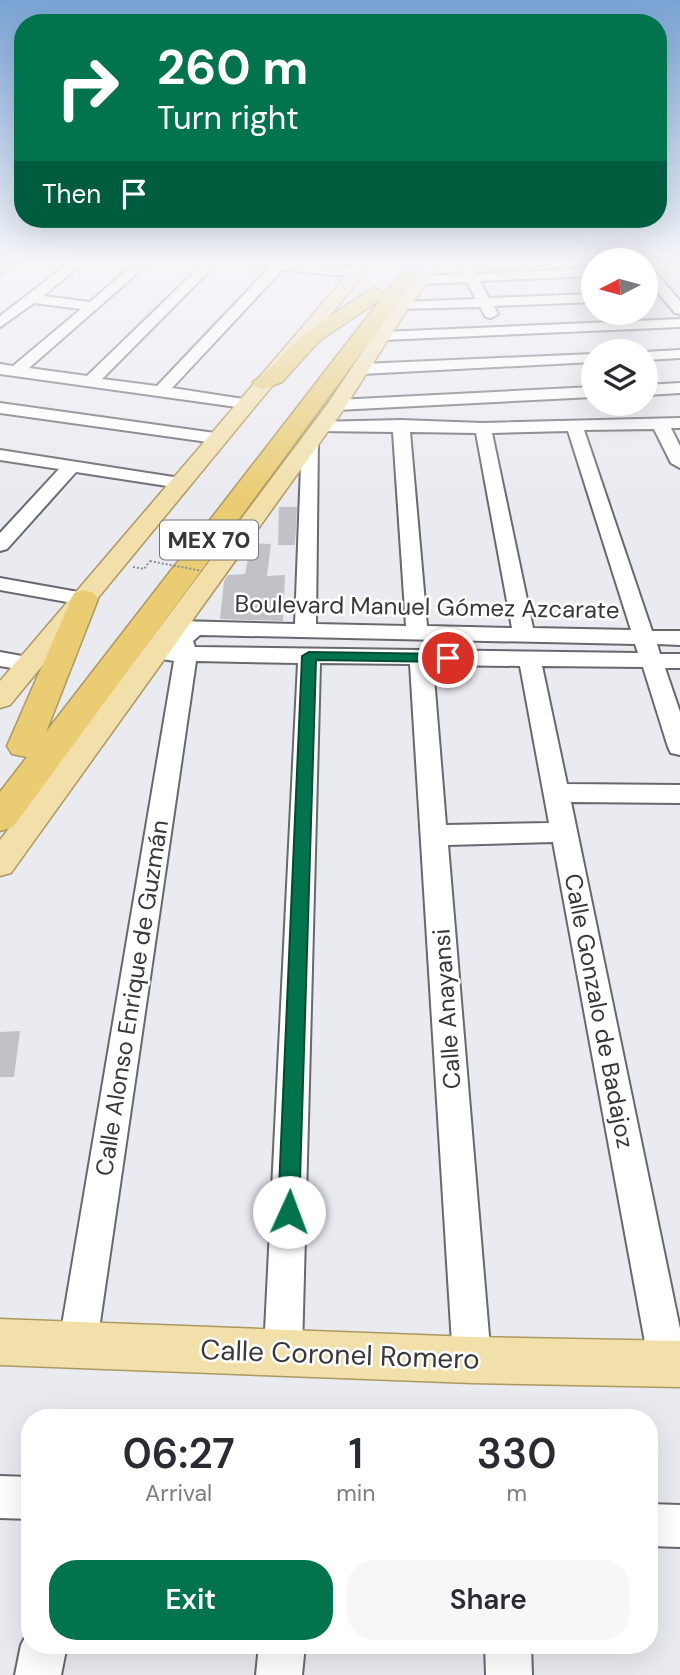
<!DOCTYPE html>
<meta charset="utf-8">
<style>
:root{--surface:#fff;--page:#f7f7f7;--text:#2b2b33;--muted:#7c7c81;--accent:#01744e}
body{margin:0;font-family:"DM Sans",sans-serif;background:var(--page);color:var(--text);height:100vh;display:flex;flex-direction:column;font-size:26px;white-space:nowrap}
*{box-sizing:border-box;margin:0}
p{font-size:23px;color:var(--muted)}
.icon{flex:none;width:38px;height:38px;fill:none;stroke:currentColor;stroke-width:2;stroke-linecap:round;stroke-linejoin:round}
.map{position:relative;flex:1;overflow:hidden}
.side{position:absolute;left:21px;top:1409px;width:637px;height:245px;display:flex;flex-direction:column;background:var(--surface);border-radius:28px;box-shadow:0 7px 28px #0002}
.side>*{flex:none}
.hud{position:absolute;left:14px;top:14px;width:653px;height:214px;border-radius:28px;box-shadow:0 7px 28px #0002;background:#01744e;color:#fff;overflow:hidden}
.needle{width:46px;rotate:264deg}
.fabs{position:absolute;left:581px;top:248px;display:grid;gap:14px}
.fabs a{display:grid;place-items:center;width:77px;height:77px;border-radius:50%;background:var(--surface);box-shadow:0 7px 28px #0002;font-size:35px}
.pin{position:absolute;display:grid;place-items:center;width:60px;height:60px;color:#fff;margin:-30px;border:4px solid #fff;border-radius:50%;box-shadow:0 2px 7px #0007}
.me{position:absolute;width:77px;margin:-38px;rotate:2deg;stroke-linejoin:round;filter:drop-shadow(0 0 5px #0008)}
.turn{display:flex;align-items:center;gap:24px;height:147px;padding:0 28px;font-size:32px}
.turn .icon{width:91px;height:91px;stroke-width:2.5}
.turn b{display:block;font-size:49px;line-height:60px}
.then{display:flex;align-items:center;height:66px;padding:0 28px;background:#0003;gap:14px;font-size:26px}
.eta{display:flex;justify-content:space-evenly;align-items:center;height:119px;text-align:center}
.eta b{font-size:42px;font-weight:600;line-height:49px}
.cta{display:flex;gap:14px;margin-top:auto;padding:14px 28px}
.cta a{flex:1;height:80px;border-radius:28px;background:var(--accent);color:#fff;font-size:28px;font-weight:600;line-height:80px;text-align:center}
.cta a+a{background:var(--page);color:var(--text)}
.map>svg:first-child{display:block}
.building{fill:#c1c1c8}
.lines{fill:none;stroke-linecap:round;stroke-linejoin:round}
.minor-casing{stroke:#68686e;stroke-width:4}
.major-casing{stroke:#ac985f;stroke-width:3}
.highway-casing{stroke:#ac985f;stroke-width:3}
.path{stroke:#8e8e93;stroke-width:2;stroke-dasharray:2 2;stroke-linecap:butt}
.minor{fill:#fff;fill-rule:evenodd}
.major{fill:#f2e0ab;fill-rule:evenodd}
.highway{fill:#eacc73;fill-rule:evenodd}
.path-bridge{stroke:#8e8e93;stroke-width:2;stroke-dasharray:2 2;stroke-linecap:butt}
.route{fill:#01744e;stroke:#014b33;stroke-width:2}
.labels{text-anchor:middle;stroke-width:5;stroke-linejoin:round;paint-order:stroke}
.shield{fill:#fff;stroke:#747476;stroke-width:2}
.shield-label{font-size:23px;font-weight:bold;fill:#38383b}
.street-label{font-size:24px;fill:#38383b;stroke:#fff}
.near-street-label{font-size:28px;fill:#38383b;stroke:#fff}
</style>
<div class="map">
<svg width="680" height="1675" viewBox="0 0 680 1675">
<rect width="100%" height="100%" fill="#eaeaf1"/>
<path class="building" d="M279 507H297L295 545H278Z
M251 543 271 544 267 576 285 575 283 621 220 619 224 581 228 575 245 574Z
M20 1031 14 1077H0V1032Z"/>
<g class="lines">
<defs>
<path id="minor" d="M2 263H17L0 274Z
M69 263H83L43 296 90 302 135 263H149L29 368 87 376 204 263H217L102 379 157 386 269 268 250 266 248 263H293L357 269 363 273 357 277 282 270 172 388 250 400 252 403 244 408 0 374V364L13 366 81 309 34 303 0 327V316Z
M458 263H470L476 274 593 268V276L480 281 489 298 593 294V302L494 306 498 314 491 318 486 317 480 307 396 309 394 306 401 302 476 299 467 282 422 284 415 280 422 276 463 274Z
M646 266 651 267 680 301V314L675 313 646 278Z
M680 319V327L383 340 376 336 383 332Z
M680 350V358L646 360 645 352Z
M593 354V362L362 374 354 369 362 364Z
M680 383V393L646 395V385Z
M593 387V397L337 410 329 405 337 400Z
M0 403 215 433 223 438 215 443 0 413Z
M680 418V428H671L680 446V468L671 463 654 429 584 430 652 631H680V645L657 644 660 654H680V668H665L680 712V755L671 753 668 747 643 667 542 666 567 784 680 785V803L571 802 680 1329V1378L668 1383 654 1378 649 1364 553 842 448 845 491 1360 486 1374 472 1379 458 1374 453 1360 410 664 320 663 302 1351 297 1365 283 1370 269 1365 264 1351 298 663 196 661 97 1343 91 1356 78 1362 65 1356 59 1343 174 661 162 659 159 654 162 649 173 647 171 640 176 634 167 628 170 623 178 621 295 624 302 439 310 434 318 439 316 624 406 626 393 432 320 431 314 430 312 426 314 422 401 420 483 423ZM568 431 631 630 533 628 492 433ZM410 432 476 433 512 628 427 626ZM200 635 635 644 638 653 195 647 193 641ZM433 665 520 666 549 823 446 825Z
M0 450 180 478 189 483 180 488 76 472 7 549 0 551V533L59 469 0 460Z
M0 578 84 593 91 595 94 599 91 603 84 605 0 590Z
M0 652 38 659 41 664 38 669 30 671 0 666Z
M0 1476 30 1477V1519L0 1518Z
M649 1504 680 1505V1547L649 1546Z
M30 1628V1645H67L61 1675H15L21 1645Z
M259 1645H305L302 1675H256Z
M485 1645H531L532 1675H486Z"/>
<path id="major" d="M357 263H373L10 705 0 708V681Z
M426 263H442L408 308 344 409 11 873 0 876V840L329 402 395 303Z
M0 1319 472 1337 680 1341V1387L472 1383 0 1365Z"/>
<path id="highway" d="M409 263H427L13 827 0 831V792L27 757 12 754 7 746 74 593 84 590 94 593 98 599 46 732 381 299 319 341 282 382 264 389 256 387 253 382 266 372 305 333 369 290 376 288 385 294Z"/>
</defs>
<use href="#minor" class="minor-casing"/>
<use href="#major" class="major-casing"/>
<use href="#highway" class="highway-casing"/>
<path class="path" d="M133 567 144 569 150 561"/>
<use href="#minor" class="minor"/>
<use href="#major" class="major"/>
<use href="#highway" class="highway"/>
<path class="path-bridge" d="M150 561 202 571"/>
</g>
<linearGradient id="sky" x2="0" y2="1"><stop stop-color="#7aa4d5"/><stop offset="0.53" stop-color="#f6f6f9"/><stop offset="1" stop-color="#f6f6f9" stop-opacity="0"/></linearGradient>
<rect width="680" height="497" fill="url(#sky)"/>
<path class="route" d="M309 652 448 654 455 658 448 662 316 660 299 1212 296 1220 289 1223 281 1220 278 1212 302 656Z"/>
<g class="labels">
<rect class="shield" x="160" y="520.5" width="98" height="39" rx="5"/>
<g class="shield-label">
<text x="209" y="548">MEX 70</text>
</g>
<g class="street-label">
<text transform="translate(427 607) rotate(1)" y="8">Boulevard Manuel Gómez Azcarate</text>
<text transform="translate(132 998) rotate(-81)" y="8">Calle Alonso Enrique de Guzmán</text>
<text transform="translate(447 1009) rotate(-94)" y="8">Calle Anayansi</text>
<text transform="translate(599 1011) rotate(79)" y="8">Calle Gonzalo de Badajoz</text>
</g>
<g class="near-street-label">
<text transform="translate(340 1354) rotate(2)" y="10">Calle Coronel Romero</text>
</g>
</g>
</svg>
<div class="fabs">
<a><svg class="needle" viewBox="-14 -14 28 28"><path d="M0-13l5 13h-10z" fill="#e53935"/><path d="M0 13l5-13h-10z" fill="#7c7c81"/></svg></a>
<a><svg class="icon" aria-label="layers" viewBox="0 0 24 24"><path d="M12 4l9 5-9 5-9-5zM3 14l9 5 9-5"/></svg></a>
</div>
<div class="pin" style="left:448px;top:658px;background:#d93025"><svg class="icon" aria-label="arrive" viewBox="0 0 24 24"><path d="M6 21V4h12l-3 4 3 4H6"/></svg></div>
<svg class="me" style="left:289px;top:1212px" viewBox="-20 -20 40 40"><circle r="19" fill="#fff"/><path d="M0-13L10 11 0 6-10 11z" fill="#01744e"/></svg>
<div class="hud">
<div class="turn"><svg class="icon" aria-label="right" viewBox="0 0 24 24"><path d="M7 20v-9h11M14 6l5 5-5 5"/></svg><div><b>260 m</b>Turn right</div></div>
<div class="then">Then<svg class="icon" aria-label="arrive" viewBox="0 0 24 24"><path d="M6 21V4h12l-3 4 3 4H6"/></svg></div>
</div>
<section class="side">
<div class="eta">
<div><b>06:27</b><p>Arrival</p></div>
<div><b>1</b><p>min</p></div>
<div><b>330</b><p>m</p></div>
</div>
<div class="cta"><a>Exit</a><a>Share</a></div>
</section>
</div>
